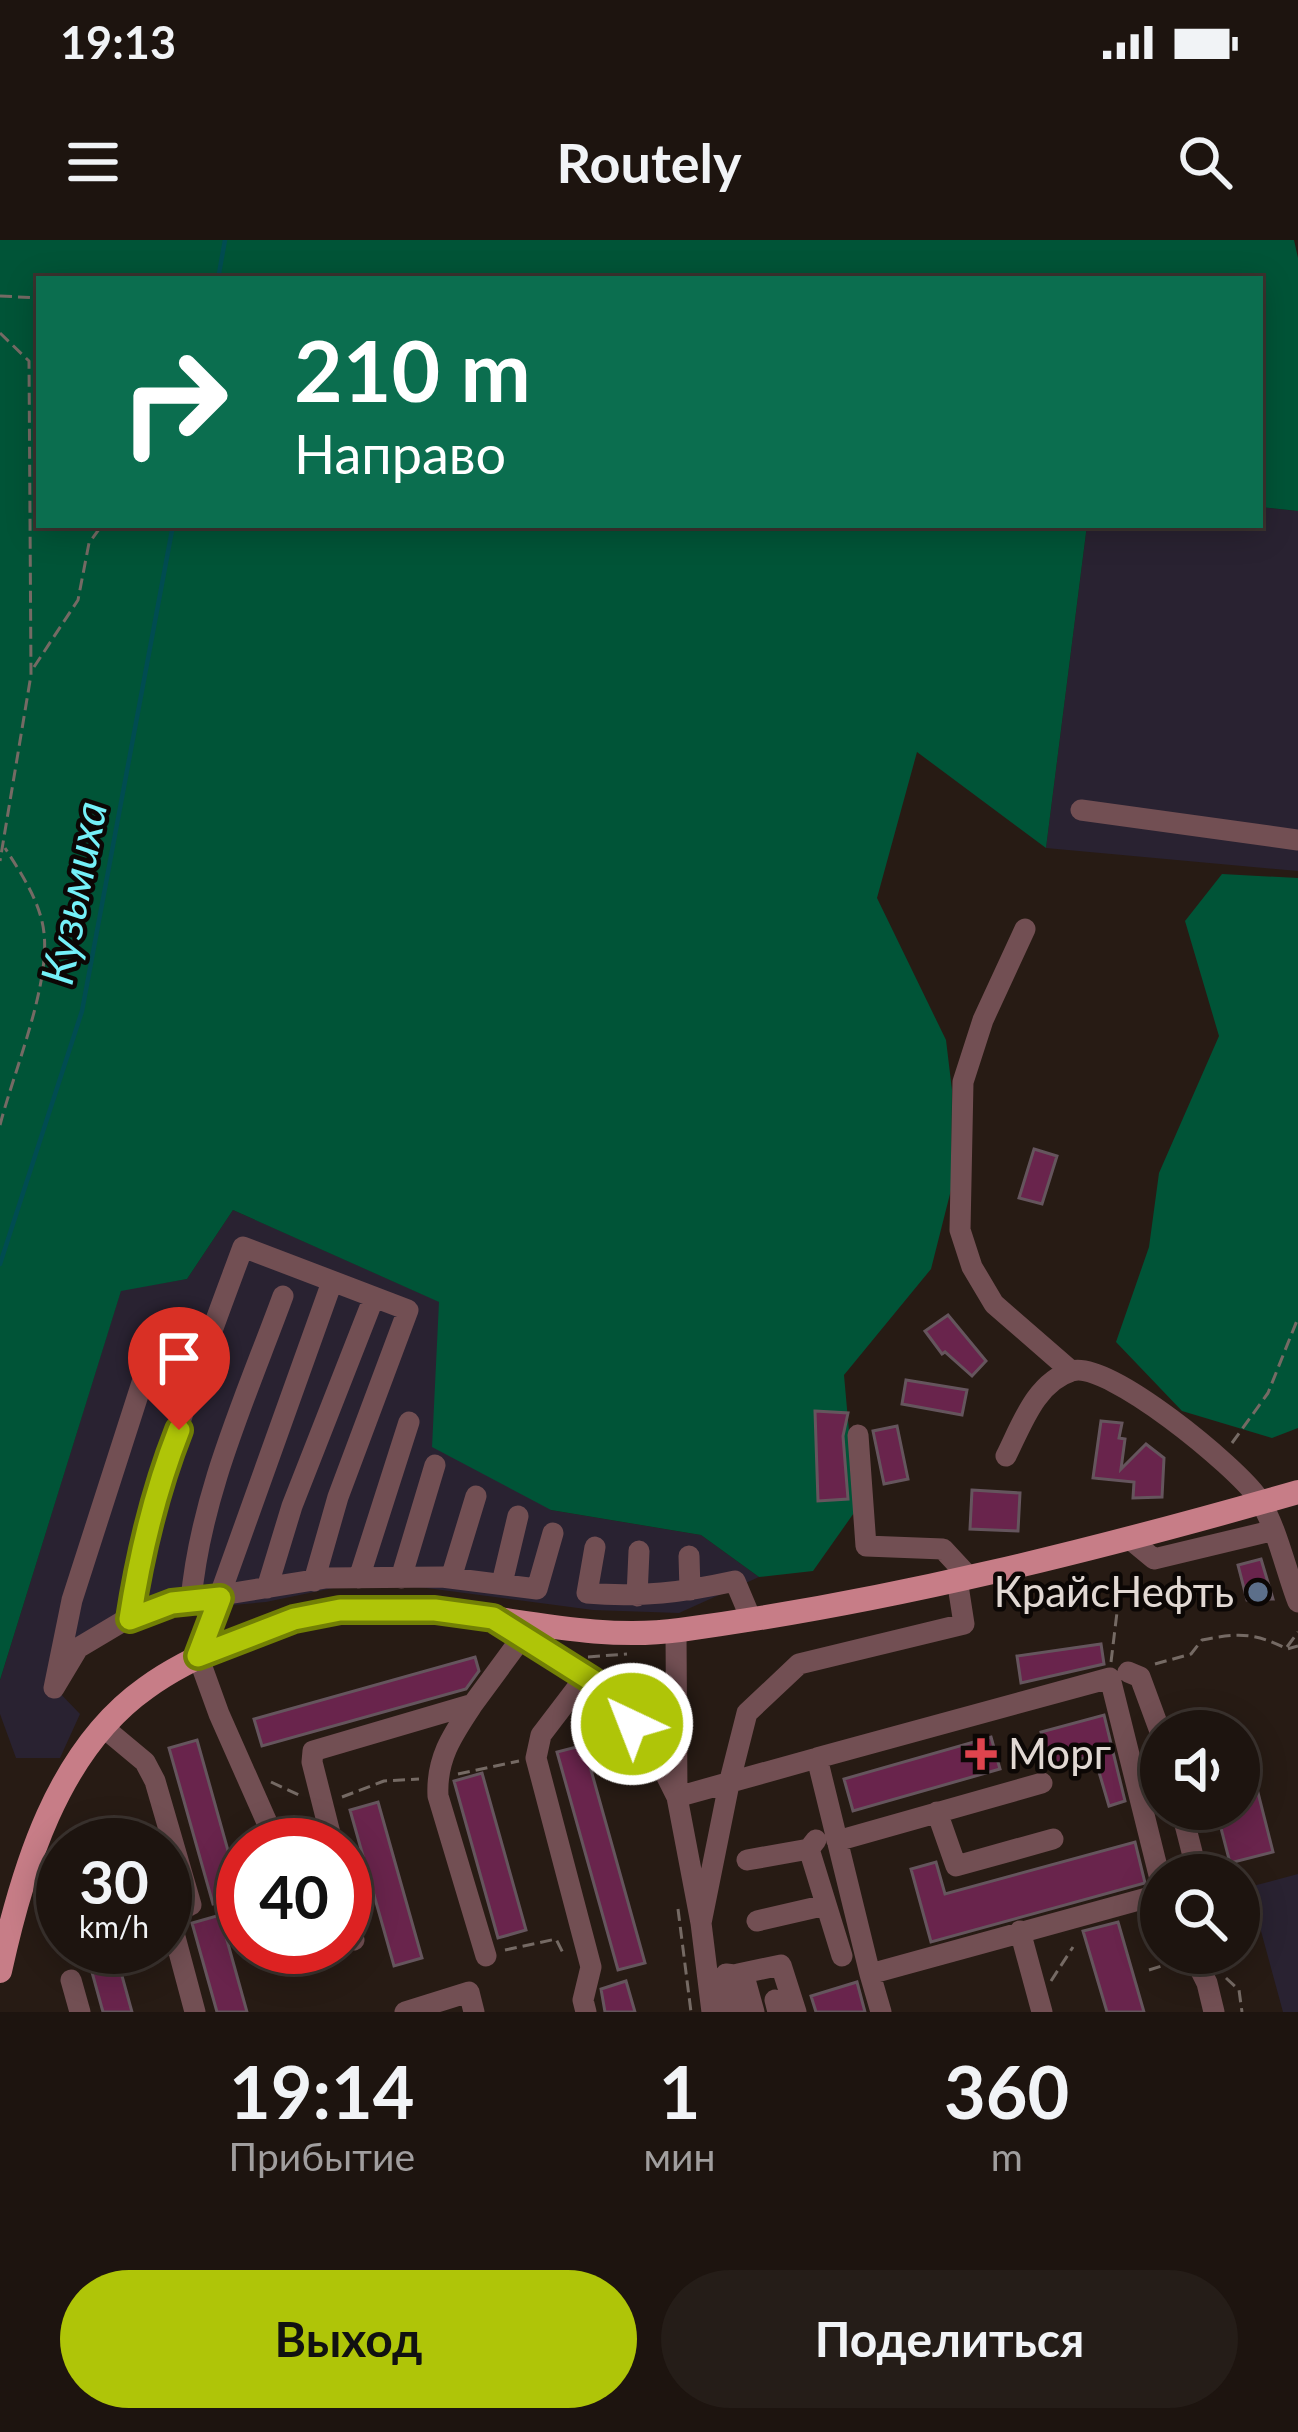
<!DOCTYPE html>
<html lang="ru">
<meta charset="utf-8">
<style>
:root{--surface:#1d140f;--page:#251d18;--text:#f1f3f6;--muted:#a09e9e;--line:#3b332f;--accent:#afc508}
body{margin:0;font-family:Lato,sans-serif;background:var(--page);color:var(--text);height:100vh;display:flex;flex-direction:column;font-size:45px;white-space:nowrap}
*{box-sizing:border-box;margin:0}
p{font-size:39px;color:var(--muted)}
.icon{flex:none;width:66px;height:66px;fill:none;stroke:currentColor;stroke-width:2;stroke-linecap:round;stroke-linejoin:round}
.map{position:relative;height:1772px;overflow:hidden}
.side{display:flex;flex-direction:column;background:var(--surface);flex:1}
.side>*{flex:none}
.hud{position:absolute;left:36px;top:36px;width:1227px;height:252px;border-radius:0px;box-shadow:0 6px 30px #0003,0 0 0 3px var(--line);background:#0b6e4f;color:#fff;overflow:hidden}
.fabs{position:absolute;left:1140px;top:1470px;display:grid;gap:24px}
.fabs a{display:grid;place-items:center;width:120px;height:120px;border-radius:50%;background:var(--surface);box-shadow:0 6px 30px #0003,0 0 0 3px var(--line);font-size:60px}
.speed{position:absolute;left:36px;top:1578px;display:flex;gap:24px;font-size:60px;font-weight:700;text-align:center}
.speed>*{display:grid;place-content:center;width:156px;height:156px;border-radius:50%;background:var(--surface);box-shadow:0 6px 30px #0003,0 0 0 3px var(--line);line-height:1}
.speed small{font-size:30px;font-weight:400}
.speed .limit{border:18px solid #d22;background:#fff;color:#111}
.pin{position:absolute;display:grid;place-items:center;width:102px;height:102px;color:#fff;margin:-123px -51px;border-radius:50% 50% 50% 0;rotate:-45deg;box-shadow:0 0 12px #0007}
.pin .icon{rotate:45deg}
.me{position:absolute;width:132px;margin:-66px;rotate:317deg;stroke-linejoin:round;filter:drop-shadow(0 0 9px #0008)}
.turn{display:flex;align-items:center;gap:42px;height:252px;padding:0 60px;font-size:54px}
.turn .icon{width:156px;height:156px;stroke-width:2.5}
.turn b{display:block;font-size:84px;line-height:102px}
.eta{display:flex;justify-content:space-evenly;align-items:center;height:204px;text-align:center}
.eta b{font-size:72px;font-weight:700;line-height:84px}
.button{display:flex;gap:24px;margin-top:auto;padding:24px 60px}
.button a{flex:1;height:138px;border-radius:72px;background:var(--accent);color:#111;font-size:48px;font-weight:700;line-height:138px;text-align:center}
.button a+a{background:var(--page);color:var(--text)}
.status{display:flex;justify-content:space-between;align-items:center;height:84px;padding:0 60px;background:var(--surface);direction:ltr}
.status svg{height:33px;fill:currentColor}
header{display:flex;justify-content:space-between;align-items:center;height:156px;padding:0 60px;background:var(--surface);font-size:54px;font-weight:700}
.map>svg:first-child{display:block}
.industrial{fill:#292231}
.forest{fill:#005437}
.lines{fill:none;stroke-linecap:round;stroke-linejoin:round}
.stream{stroke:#004c51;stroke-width:4.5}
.building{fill:#69244c;stroke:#65555d;stroke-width:3}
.path{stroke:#756a64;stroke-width:3;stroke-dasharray:12 6;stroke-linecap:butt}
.minor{stroke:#724f53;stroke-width:21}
.major{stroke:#c77d87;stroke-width:24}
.route-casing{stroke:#728005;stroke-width:30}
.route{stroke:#afc508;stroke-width:21}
.service-dot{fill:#5c6f8a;stroke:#0c0705;stroke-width:4.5}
.health-dot{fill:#e0444e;stroke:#0c0705;stroke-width:4.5}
.labels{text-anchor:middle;stroke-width:9;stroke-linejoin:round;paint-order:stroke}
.poi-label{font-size:42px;fill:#e1d8d3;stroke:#0c0705;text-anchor:end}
.water-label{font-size:45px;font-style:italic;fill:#74f0f8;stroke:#0c0705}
</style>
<div class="status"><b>19:13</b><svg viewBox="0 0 49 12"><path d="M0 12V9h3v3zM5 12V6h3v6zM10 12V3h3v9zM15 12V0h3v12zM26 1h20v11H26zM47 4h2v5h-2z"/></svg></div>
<header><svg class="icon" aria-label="menu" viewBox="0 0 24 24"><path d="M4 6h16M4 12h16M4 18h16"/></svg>Routely<svg class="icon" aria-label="search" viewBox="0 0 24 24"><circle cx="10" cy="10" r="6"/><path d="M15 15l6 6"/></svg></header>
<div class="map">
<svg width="1298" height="1772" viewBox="0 0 1298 1772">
<rect width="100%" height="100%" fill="#271b14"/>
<path class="industrial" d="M1260 267 1298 271V631L1046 608 1087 285H1260Z
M233 970 440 1062 551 1270 701 1295 759 1337 679 1373 593 1370 404 1345 338 1347 266 1362 176 1370 140 1381 85 1415 55 1448 80 1474 60 1518H16L0 1474V1440L121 1050 187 1039Z
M1298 1634V1772H1283L1249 1647Z"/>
<path class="forest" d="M0 0H1294L1298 18V271L1260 267V39H39V285H1087L1046 608 917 512 877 658 946 800 952 850 951 950 931 1029 844 1135 856 1270 813 1331 759 1337 701 1295 551 1270 432 1207 439 1062 233 970 187 1039 121 1051 0 1440Z
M1222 634 1298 638V1188L1272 1198 1182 1171 1116 1102 1149 1007 1159 933 1219 796 1185 681Z"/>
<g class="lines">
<path class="stream" d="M218 39 225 0
M0 1024 82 771 173 285"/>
</g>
<path class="building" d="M1034 909 1057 916 1042 964 1019 958Z
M948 1075 986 1121 972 1136 945 1112 942 1114 925 1091Z
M906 1140 967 1150 962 1175 902 1164Z
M815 1171 848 1173 843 1196 848 1259 818 1261Z
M1101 1181 1122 1183 1119 1198 1125 1199 1121 1229 1146 1204 1164 1218 1162 1257 1133 1258 1134 1242 1093 1238Z
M897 1186 908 1239 884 1244 873 1191Z
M972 1250 1020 1253 1018 1291 970 1289Z
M1261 1319 1273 1359 1247 1360 1238 1325Z
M1101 1404 1104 1424 1021 1443 1017 1416Z
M475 1417 479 1431 466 1449 262 1506 254 1479Z
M1104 1475 1125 1561 1109 1566 1094 1515 1051 1527 1041 1492Z
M991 1497 1000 1529 853 1571 844 1539Z
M197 1500 241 1657 213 1664 169 1508Z
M584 1505 645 1723 618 1730 557 1512Z
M1249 1517 1273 1612 1230 1623 1216 1569H1239V1520Z
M482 1533 526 1690 498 1698 454 1541Z
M378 1562 422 1718 394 1726 350 1570Z
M1135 1602 1145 1643 931 1702 911 1629 936 1622 945 1654Z
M220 1675 247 1772H217L192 1683Z
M1118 1682 1144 1772H1107L1083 1691Z
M85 1707H114L132 1772H103Z
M626 1741 635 1772H605L601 1749Z
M857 1742 865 1772H816L811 1756Z"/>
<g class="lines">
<path class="path" d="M0 56 39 58
M0 93 29 121 31 435 0 621
M34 427 78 360 89 303 102 285
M0 885C14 831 50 746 44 693 41 663 21 633 5 608
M1232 1203 1268 1153 1298 1078
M1287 1407 1298 1392
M588 1417 627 1414
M1111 1422 1118 1364 1124 1348
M1155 1424 1191 1414 1202 1400C1237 1393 1254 1392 1287 1409L1298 1406
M458 1534 519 1521
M271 1542 301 1556
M342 1557 384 1541 419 1539
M678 1669 691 1772
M505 1710 556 1699 563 1713
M1149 1730 1177 1721
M1226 1738 1239 1750 1242 1772
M1051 1741 1073 1707"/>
<path class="minor" d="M1081 570 1298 600
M1025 689 983 780 963 842 960 990 972 1027 994 1064 1071 1131
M148 1124 72 1360 54 1448 78 1408 120 1383 172 1363 326 1338 442 1337 537 1349 553 1293
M858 1195 866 1306 943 1309 968 1336
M1006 1216C1022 1184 1036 1142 1072 1131 1108 1120 1237 1227 1258 1258 1276 1284 1286 1331 1298 1362
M1131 1300 1154 1319 1271 1291
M595 1307 587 1353C639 1358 685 1352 735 1341L751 1379
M689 1316 690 1350
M359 1338 409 1182
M401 1338 435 1225
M451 1338 476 1256
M502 1343 518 1276
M267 1348 292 1266 374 1057
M637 1356 639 1311
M191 1361C200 1256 247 1154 283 1056
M130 1379C150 1251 198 1128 243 1007L408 1070 338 1257 314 1341
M499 1382 593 1440 616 1463 666 1535 677 1557 701 1683 712 1772
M676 1391 677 1557 817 1518 870 1734 1161 1654
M1128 1432 1140 1437 1161 1494
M473 1464C453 1494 436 1518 438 1556L486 1716
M103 1487 145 1522 155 1541 191 1665 169 1671
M817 1518 1110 1438 1161 1643
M1181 1569 1192 1612
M937 1572 956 1626 1053 1599
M837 1601 1042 1543
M277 1605 219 1474 198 1416 332 1042
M333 1605 312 1522 313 1511 473 1464 523 1396
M809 1609 842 1716
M747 1620 809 1609 816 1600
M345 1672 354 1700
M757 1681 826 1665
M701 1683 729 1544 747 1473 799 1424 964 1384 957 1339
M1020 1691 1042 1772
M175 1697 195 1772
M1192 1713 1207 1743 1214 1772
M726 1734 744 1736 754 1772
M726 1734 733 1772
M738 1734 781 1725 796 1772
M870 1734 881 1772
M71 1740 80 1772
M775 1760 778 1772
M405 1772 469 1752 474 1772
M586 1772 583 1760 591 1727 536 1518 541 1495 586 1436"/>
<path class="major" d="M0 1731C22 1631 57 1511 146 1448 173 1428 203 1414 234 1401 299 1373 367 1364 437 1371 518 1379 598 1401 680 1390 889 1362 1095 1310 1298 1252"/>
</g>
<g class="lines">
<defs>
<path id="route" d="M179 1190C155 1251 140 1314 130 1379L172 1363 220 1358 198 1416 294 1379 340 1370H435L493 1378 593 1441 632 1484"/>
</defs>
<use href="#route" class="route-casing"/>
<use href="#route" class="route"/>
</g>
<circle class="service-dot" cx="1258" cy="1352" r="12"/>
<path class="health-dot" d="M975 1496h12v12h12v12h-12v12h-12v-12h-12v-12h12z"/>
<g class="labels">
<g class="poi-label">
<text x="1234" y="1367">КрайсНефть</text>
<text x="1008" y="1529" text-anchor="start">Морг</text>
</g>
<g class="water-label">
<text transform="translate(74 653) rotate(-79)" y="16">Кузьмиха</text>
</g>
</g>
</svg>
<div class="fabs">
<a><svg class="icon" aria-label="sound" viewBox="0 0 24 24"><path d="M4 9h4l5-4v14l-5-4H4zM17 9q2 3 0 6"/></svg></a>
<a><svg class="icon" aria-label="search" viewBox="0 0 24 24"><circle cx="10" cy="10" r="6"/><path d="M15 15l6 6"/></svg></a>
</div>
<div class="speed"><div>30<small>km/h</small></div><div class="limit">40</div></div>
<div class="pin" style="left:179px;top:1190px;background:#d93025"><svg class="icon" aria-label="arrive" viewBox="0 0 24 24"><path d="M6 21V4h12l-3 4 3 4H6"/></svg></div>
<svg class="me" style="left:632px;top:1484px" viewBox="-20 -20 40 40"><circle r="17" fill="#afc508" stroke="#fff" stroke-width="3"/><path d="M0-11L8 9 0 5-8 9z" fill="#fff"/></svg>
<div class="hud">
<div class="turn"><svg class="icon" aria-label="right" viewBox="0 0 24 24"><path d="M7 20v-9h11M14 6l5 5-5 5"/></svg><div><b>210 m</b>Направо</div></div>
</div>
</div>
<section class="side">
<div class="eta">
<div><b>19:14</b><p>Прибытие</p></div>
<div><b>1</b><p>мин</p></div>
<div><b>360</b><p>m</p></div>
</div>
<div class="button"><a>Выход</a><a>Поделиться</a></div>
</section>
